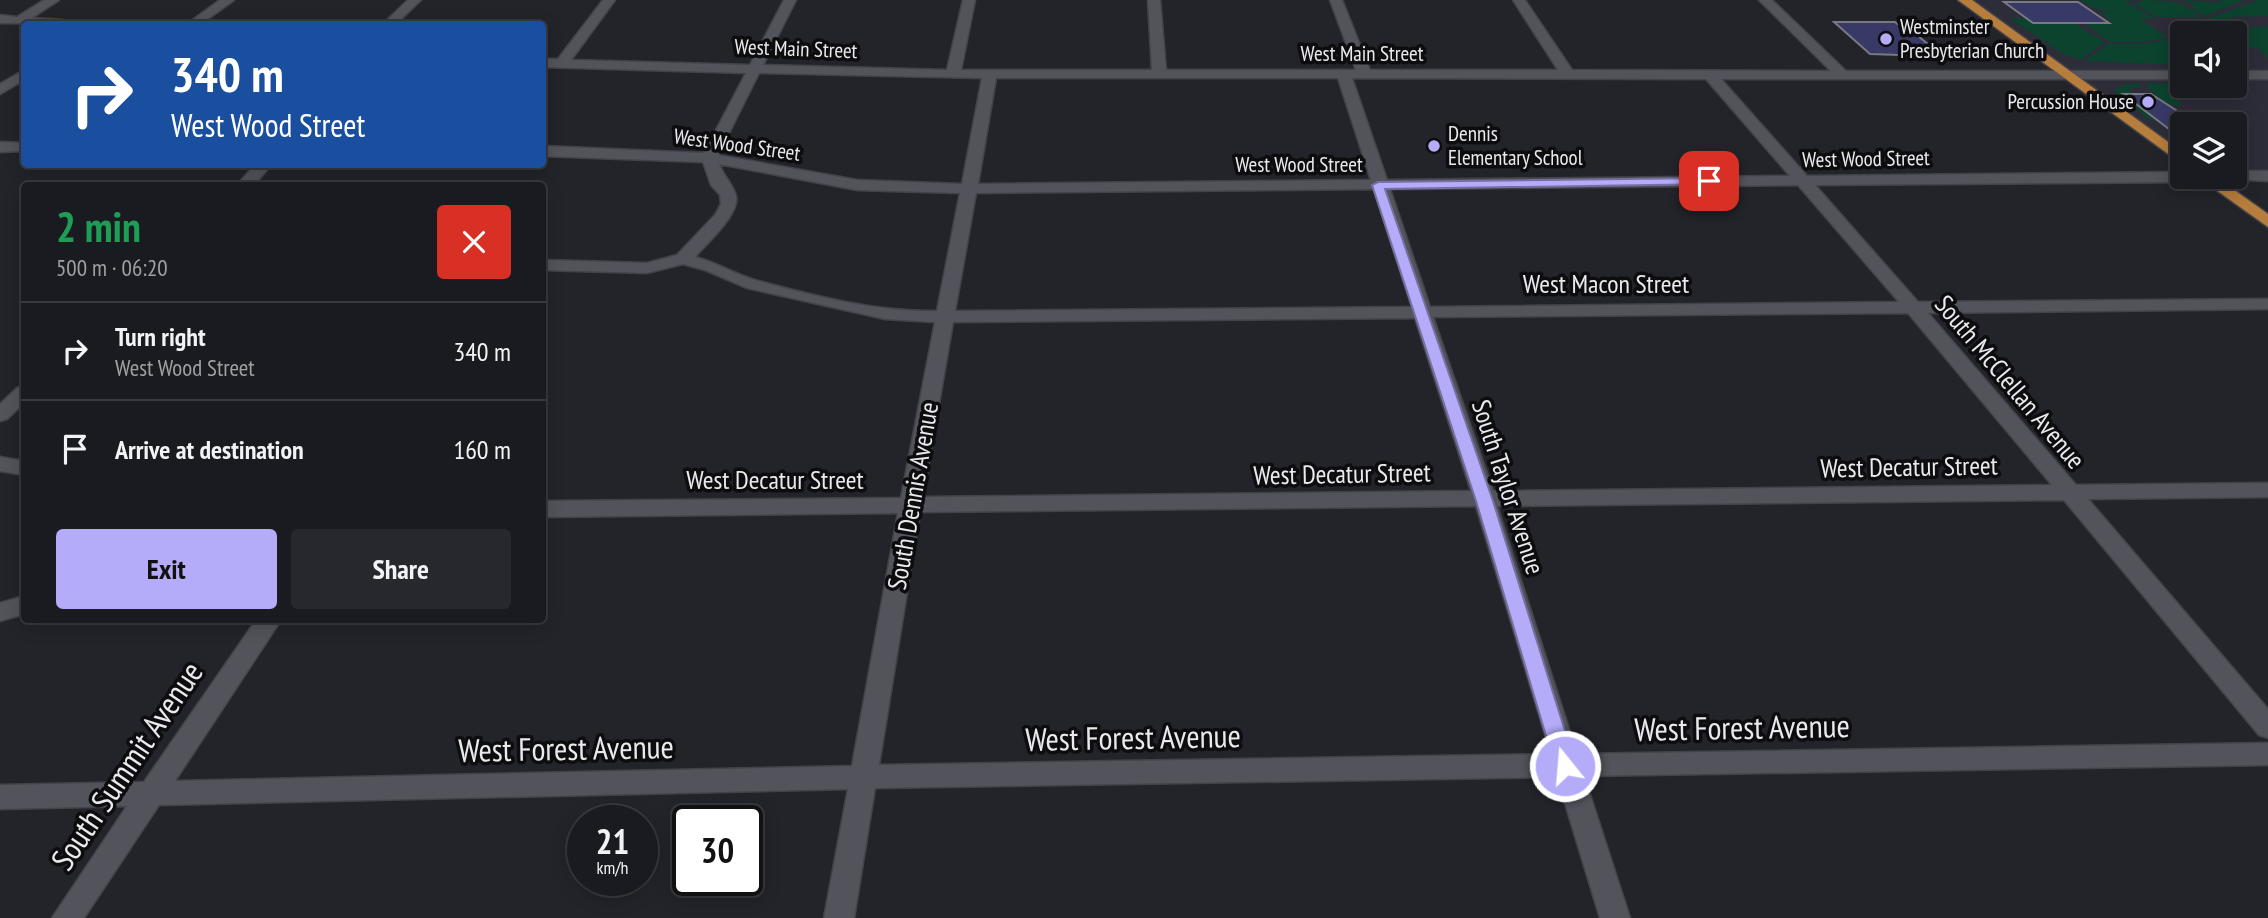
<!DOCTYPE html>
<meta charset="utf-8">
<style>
:root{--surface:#1a1b20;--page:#27282d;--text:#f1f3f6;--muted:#9fa1a5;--line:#38393e;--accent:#b4acf9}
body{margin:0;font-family:"PT Sans Narrow",sans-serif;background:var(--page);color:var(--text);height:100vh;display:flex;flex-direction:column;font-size:26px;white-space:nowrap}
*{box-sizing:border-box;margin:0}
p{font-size:23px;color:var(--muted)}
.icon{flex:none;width:38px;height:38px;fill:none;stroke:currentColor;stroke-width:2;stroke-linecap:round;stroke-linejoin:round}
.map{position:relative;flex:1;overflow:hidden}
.side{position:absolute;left:21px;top:182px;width:525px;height:441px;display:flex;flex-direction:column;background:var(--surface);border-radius:7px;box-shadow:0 4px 18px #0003,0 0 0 2px var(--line)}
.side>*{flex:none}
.banner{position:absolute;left:21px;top:21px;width:525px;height:147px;border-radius:7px;box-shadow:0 4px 18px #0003,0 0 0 2px var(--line);background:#1a4fa0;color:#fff;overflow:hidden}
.tools{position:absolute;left:2170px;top:21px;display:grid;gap:14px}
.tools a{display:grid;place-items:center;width:77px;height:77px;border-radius:7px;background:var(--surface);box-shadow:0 4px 18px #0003,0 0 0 2px var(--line);font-size:35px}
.speed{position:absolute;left:567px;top:805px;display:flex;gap:14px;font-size:35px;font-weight:700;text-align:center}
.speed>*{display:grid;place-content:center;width:91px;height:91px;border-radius:50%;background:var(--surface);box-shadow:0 4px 18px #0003,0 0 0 2px var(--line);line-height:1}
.speed small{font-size:18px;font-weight:400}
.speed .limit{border:4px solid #111;border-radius:10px;background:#fff;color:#111}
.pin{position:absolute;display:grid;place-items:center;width:60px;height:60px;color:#fff;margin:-30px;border-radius:14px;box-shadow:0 4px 10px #0006}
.me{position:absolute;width:77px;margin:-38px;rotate:343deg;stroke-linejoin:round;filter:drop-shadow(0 0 5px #0008)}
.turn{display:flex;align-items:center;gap:24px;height:147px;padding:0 35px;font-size:32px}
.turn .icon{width:91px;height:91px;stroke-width:2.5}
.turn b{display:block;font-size:49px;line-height:60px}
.round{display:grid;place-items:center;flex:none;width:74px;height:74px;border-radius:7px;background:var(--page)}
.head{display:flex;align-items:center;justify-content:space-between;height:119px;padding:0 35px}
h1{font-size:42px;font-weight:800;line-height:52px;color:#1e9e55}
.button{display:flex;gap:14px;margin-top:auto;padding:14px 35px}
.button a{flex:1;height:80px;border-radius:7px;background:var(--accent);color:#111;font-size:28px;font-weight:800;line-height:80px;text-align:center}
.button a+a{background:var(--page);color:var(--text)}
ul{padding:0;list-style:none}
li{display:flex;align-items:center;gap:21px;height:98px;padding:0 35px;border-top:2px solid var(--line)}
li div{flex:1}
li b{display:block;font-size:26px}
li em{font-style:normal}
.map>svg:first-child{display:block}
.built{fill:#2c2d39;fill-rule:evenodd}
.green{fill:#0b432e}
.building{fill:#383967;stroke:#787981;stroke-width:2}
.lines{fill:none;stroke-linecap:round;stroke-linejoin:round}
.minor-casing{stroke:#424248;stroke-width:3}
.major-casing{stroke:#424248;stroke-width:3}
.minor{fill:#53545b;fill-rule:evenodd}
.major{fill:#b77d3c;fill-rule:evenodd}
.route{fill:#b4acf9;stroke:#7570a2;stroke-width:2}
.poi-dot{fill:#b4acf9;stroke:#0d0d10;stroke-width:2.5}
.labels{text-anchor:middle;stroke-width:7;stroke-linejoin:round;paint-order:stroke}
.far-poi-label{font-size:21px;fill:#e9e9ee;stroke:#0d0d10;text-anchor:start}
.far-street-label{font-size:21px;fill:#e9e9ee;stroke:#0d0d10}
.street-label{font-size:26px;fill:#e9e9ee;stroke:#0d0d10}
.near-street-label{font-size:32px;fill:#e9e9ee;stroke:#0d0d10}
</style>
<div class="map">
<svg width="2268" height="918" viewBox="0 0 2268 918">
<rect width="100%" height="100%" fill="#23242a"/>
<path class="built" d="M1964 0H2268V176H2235V124H2182V159ZM2182 33H2235V86H2182Z"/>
<path class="green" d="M2080 0H2134L2125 2 2155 18 2140 19 2168 38 2142 42H2110L2084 23H2114L2100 13 2110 12 2094 8Z
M2147 0 2178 2 2202 17H2156L2133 3Z
M2181 0 2221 3 2220 0H2244L2205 16 2190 7 2195 5Z
M2259 0H2268V16L2230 17 2249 28 2268 26V59L2258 48 2241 47 2250 46 2235 42 2241 40 2235 33 2201 21Z
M2009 18H2025L2033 23H2074L2105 42 2081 60 2063 54Z
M2173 39H2182L2178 41 2182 44V65L2085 61 2108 44H2144Z
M2140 83 2139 87 2128 89 2134 94 2124 95 2148 114H2181L2175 109H2188L2204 120H2150L2114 91 2126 84Z
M2182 83 2211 86H2167L2183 99H2175L2184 106C2164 106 2158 99 2146 84Z"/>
<path class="building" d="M2004 2H2078L2109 23H2033Z
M1834 22H1895L1907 32H1913L1939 53H1925L1929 56 1870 54Z
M2123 94H2151L2182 114V139Z"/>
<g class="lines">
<defs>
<path id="minor" d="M44 0H59L32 18 63 20 69 24 0 23V15L17 17Z
M220 0H234L201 24H187Z
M408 0H421L396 24H383Z
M603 0H615L571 60 750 65 784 0H796L763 65 947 70 963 0H975L961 70H1152L1148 0H1160L1166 70H1356L1330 0H1342L1370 70H1558L1513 0H1525L1572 70 1831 71 1759 0H1772L1846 71H2182V79H1721L1807 176 2182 172V177H2193L2185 182 1815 185 1918 302 2268 299V309L1928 313 2076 485 2268 483V497L2088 499 2268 709V738L2259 735 2064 500 1497 506 1577 754 2268 743V765L1584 776 1630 918H1600L1557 777 875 788 854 918H824L848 789 159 805 84 918H52L127 806 0 809V785L144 782 256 620H281L175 781 852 766 898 513 542 517V501L901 498 935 322 885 319 747 288 705 270 683 264 647 273 542 270V260L647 263 677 255 715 215 721 204 720 195 711 185 703 162 542 156V146L704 153 746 73 542 67V59H558ZM759 73 982 78 962 184 857 180 718 155ZM996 78H1338L1371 180 978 184ZM1352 78 1706 79 1790 176 1387 180ZM719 164 857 190 960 193 937 311C877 312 813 296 755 280 734 274 716 262 695 257 706 244 744 211 735 193 731 183 724 176 719 164ZM1798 185 1899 302 1430 307 1390 189ZM1374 189 1412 307 955 311 976 193ZM1908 313 2052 485 1493 491 1433 317ZM1415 318 1471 491 923 497 953 322ZM1476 506 1551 754 879 765 920 512Z
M24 70V80L0 94V84Z
M2235 71H2268V79H2235Z
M0 142 24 143V151L0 152Z
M256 164H272L253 186H236Z
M2235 171H2268V181L2229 179 2228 177H2235Z
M24 386V403L7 419 0 421V404L17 388Z
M0 457 24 461V475L0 471Z
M24 596V614L0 621V603Z"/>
<path id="major" d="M1958 0H1972L2182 152V164Z
M2198 177H2216L2268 214V227Z"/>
</defs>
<use href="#minor" class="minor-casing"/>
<use href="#major" class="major-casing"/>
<use href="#minor" class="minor"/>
<use href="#major" class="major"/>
</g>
<path class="route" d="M1709 178 1715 181 1714 184 1385 189 1493 501 1576 766 1573 773 1565 775 1558 773 1555 766 1476 501 1372 185 1378 182Z"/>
<g class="poi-dot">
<circle cx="1886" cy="39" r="7"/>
<circle cx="2148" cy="102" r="7"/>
<circle cx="1434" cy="146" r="7"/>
</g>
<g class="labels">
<g class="far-poi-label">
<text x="1900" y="34">Westminster<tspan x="1900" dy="24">Presbyterian Church</tspan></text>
<text x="2134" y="109" text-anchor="end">Percussion House</text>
<text x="1448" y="141">Dennis<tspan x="1448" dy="24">Elementary School</tspan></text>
</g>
<g class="far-street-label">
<text transform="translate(796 49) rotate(2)" y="7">West Main Street</text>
<text x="1362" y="61">West Main Street</text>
<text transform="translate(737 145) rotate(8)" y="7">West Wood Street</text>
<text transform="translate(1866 159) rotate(-1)" y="7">West Wood Street</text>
<text x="1299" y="172">West Wood Street</text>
</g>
<g class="street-label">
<text x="1606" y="293">West Macon Street</text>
<text transform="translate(2010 382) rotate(50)" y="9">South McClellan Avenue</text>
<text transform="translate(1909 467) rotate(-1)" y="9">West Decatur Street</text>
<text transform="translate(1342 474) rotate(-1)" y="9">West Decatur Street</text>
<text x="775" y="489">West Decatur Street</text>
<text transform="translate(1508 487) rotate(72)" y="9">South Taylor Avenue</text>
<text transform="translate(913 496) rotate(-80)" y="9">South Dennis Avenue</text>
</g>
<g class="near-street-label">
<text transform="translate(1742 728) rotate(-1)" y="11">West Forest Avenue</text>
<text transform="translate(1133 738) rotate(-1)" y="11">West Forest Avenue</text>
<text transform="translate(566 749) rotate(-1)" y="11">West Forest Avenue</text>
<text transform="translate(127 766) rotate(-56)" y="11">South Summit Avenue</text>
</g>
</g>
</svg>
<div class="tools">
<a><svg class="icon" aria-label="sound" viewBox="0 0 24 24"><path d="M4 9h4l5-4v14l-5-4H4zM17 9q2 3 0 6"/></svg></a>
<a><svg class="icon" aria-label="layers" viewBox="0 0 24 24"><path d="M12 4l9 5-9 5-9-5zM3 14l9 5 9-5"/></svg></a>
</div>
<div class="speed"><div>21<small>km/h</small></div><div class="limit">30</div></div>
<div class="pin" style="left:1709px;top:181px;background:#d93025"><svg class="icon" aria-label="arrive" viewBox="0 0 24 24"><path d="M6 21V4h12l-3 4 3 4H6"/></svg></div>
<svg class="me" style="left:1565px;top:766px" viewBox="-20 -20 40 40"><circle r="17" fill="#b4acf9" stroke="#fff" stroke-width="3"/><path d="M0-11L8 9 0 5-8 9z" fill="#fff"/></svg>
<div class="banner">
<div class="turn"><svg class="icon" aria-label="right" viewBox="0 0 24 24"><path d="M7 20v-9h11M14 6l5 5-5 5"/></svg><div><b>340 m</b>West Wood Street</div></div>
</div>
<section class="side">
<div class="head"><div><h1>2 min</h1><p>500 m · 06:20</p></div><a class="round" style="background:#d93025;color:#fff"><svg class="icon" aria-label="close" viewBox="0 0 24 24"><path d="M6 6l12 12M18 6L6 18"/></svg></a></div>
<ul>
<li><svg class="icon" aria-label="right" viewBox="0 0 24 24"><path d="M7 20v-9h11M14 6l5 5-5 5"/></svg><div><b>Turn right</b><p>West Wood Street</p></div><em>340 m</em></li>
<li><svg class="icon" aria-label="arrive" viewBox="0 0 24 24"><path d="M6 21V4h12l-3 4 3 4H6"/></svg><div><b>Arrive at destination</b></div><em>160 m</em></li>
</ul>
<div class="button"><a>Exit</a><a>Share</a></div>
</section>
</div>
